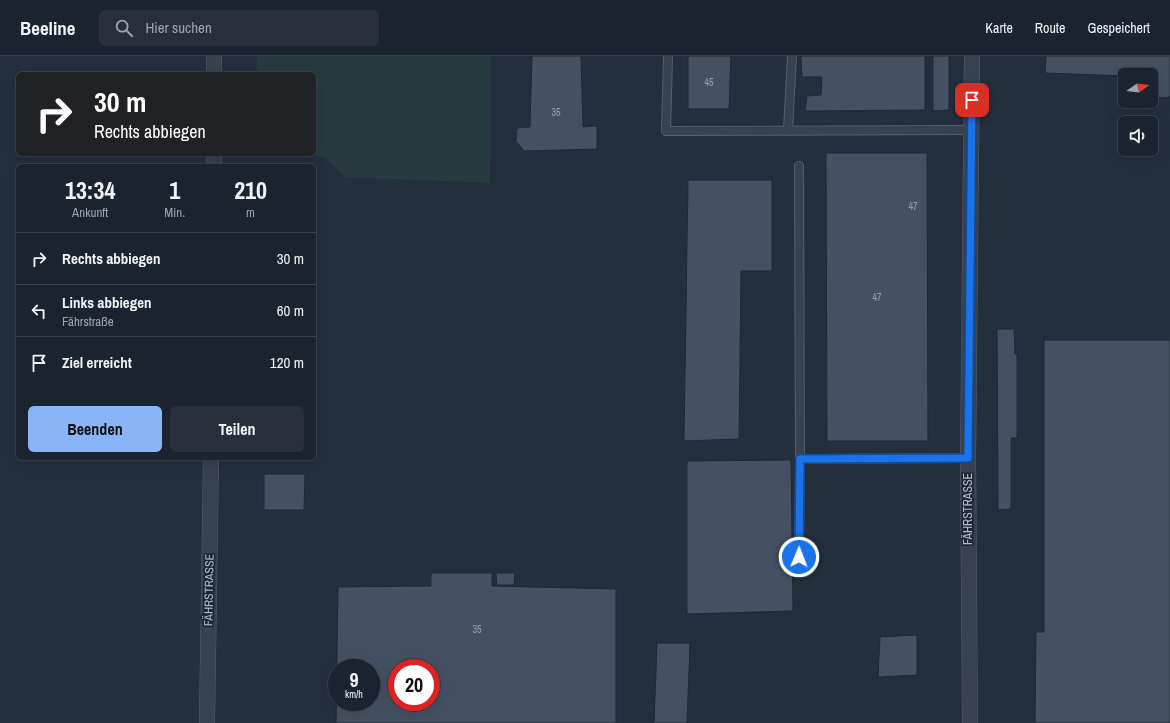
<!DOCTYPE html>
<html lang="de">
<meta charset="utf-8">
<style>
:root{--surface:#1b232e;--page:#282f3a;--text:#f1f3f6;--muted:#a0a4aa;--line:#39404a;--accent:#8ab4f8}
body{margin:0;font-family:"Archivo Narrow",sans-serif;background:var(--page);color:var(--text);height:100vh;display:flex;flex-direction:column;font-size:15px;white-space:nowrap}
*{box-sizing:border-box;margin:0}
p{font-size:13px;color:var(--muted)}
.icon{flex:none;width:22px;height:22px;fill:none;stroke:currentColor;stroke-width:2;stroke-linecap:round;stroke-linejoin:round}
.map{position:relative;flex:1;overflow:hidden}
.panel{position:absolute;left:16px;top:108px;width:300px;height:296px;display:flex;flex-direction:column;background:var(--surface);border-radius:6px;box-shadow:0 4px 16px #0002,0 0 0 1px var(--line)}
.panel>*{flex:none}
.banner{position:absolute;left:16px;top:16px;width:300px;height:84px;border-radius:6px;box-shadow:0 4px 16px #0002,0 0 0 1px var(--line);background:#202124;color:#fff;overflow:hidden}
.needle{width:26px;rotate:75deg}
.fabs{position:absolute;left:1118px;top:12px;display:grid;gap:8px}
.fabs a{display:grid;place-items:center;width:40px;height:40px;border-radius:6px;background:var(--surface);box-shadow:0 4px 16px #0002,0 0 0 1px var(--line);font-size:20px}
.speed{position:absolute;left:328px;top:603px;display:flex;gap:8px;font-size:20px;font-weight:700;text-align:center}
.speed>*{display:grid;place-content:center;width:52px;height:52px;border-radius:50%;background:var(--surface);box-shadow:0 4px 16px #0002,0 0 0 1px var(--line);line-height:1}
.speed small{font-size:10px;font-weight:400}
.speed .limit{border:6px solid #d22;background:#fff;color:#111}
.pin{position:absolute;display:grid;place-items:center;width:34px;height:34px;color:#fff;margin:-17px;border-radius:8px;box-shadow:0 2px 6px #0006}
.me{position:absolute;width:44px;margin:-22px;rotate:1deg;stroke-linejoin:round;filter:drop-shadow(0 0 3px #0008)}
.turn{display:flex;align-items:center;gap:14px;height:84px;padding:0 12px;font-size:18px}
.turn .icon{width:52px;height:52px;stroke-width:2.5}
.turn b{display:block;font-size:28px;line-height:34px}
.eta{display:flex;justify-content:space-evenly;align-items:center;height:68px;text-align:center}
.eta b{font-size:24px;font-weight:700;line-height:28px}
.action{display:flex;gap:8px;margin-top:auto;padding:8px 12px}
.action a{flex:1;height:46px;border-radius:6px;background:var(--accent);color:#111;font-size:16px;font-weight:700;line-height:46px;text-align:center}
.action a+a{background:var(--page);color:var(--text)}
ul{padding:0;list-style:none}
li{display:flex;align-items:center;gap:12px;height:52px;padding:0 12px;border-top:1px solid var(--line)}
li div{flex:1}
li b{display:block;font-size:15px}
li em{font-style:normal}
header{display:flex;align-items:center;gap:24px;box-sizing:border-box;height:56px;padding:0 20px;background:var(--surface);border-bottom:1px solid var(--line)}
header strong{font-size:19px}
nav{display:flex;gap:22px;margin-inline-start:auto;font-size:14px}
.search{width:280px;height:36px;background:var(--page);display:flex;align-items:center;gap:10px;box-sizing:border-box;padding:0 14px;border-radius:6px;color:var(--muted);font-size:15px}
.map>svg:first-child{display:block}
.green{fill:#263c3f}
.building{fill:#455162;stroke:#1f2835;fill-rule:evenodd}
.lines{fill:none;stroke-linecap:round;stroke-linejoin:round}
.lane-casing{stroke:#565f6c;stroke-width:10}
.street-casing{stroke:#565f6c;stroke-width:16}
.lane{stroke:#38414e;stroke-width:8}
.street{stroke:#38414e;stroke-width:15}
.route-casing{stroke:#114b97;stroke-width:10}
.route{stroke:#1a73e8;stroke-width:7}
.labels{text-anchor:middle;stroke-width:3.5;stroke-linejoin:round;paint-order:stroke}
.number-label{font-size:10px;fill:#98a1af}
.street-label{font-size:12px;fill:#b4bcc9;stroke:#1d2633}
</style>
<header>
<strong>Beeline</strong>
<div class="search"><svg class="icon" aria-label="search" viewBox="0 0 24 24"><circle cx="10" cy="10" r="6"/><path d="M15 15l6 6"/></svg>Hier suchen</div>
<nav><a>Karte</a><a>Route</a><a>Gespeichert</a></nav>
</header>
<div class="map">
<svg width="1170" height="667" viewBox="0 0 1170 667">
<rect width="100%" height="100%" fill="#242f3e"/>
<path class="green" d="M257 0H491L490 127 346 121 324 101 307 98H314V18H256Z"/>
<path class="building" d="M532 0H581L583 71 597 70V93L524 95 516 85 517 72 530 71Z
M688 0H731L729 53H688Z
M801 0H925V54L805 55 807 40 821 39 822 21H802Z
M933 0H949V54L933 55Z
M1046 0H1170V41L1151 42V19L1125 20 1045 17Z
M826 97H927L928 385H827Z
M688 124H772V215H741L739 383 684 385Z
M997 273H1014L1015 298H1017V382H1011V453L998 454Z
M1044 284H1170V667H1035L1036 576H1044Z
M314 363H316V395H314Z
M791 404 793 555 687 558V405Z
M264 418H305L304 454H264Z
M431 517H492V530L616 533V667H336L338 531 431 530ZM337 612H371V646H337ZM397 612H431V646H397Z
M496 517H515L514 529H497Z
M917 579V619L878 621 880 581Z
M657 587H690L687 667H654Z"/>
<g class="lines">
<defs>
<path id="lane" d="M668 0 666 75 972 74
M788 75 792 0
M799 110 800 403 968 402
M799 501 800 403"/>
<path id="street" d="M214 0V18
M214 98V110
M207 667 211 402
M970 667 968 402 972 0"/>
</defs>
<use href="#lane" class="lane-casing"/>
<use href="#street" class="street-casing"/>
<use href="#lane" class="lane"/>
<use href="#street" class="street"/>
</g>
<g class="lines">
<defs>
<path id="route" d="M799 501 800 403 968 402 972 44"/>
</defs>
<use href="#route" class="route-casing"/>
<use href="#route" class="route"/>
</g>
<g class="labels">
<g class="number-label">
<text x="709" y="30">45</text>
<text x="556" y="60">35</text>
<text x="913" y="154">47</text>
<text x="877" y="245">47</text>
<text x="477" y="577">35</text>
</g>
<g class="street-label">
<text transform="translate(968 453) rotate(-90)" y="4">FÄHRSTRASSE</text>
<text transform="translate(209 534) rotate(-89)" y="4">FÄHRSTRASSE</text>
</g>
</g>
</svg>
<div class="fabs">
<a><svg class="needle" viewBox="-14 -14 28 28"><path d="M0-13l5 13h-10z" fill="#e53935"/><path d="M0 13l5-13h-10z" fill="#a0a4aa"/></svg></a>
<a><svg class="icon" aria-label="sound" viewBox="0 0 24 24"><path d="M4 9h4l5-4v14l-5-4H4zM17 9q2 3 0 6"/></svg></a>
</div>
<div class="speed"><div>9<small>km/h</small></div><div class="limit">20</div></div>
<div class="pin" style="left:972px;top:44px;background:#d93025"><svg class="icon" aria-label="arrive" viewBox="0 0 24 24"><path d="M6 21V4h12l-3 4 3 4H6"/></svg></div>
<svg class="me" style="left:799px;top:501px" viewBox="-20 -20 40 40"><circle r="17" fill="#1a73e8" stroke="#fff" stroke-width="3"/><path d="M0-11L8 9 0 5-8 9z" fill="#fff"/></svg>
<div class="banner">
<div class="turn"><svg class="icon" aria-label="right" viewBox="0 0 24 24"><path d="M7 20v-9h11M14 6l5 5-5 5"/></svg><div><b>30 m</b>Rechts abbiegen</div></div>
</div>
<section class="panel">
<div class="eta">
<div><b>13:34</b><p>Ankunft</p></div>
<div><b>1</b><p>Min.</p></div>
<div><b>210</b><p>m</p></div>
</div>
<ul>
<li><svg class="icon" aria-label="right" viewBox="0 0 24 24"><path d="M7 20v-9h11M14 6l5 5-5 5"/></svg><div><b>Rechts abbiegen</b></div><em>30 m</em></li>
<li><svg class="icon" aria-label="left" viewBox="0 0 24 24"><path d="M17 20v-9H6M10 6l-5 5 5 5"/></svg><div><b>Links abbiegen</b><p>Fährstraße</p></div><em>60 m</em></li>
<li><svg class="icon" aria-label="arrive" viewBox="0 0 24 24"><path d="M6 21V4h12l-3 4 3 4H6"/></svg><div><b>Ziel erreicht</b></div><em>120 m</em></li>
</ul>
<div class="action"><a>Beenden</a><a>Teilen</a></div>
</section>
</div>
